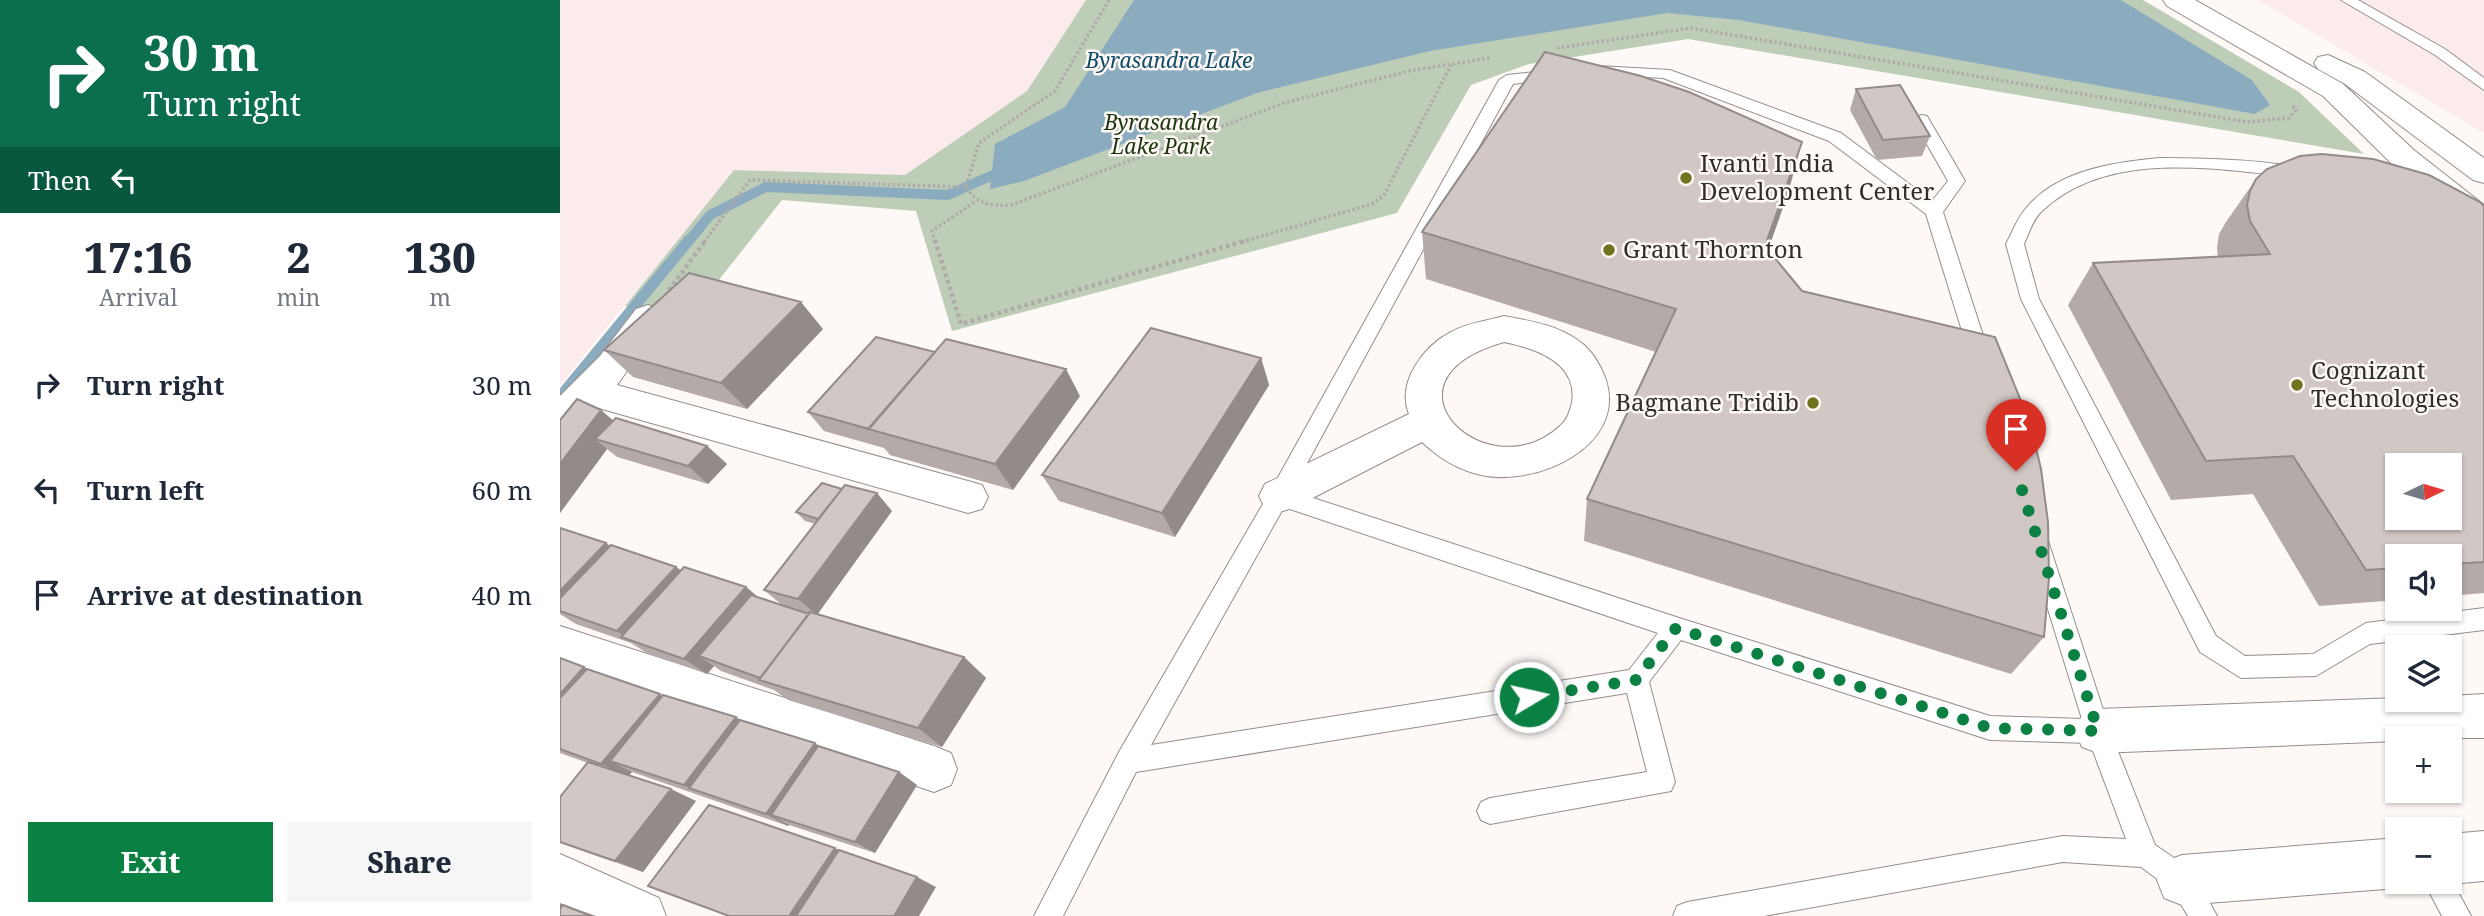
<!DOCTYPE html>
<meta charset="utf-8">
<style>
:root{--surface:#fff;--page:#f6f6f7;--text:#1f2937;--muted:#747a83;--accent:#0b8043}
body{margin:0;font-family:"Noto Serif",serif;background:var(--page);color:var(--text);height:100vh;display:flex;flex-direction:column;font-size:26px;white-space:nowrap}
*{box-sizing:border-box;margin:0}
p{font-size:23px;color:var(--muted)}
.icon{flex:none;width:38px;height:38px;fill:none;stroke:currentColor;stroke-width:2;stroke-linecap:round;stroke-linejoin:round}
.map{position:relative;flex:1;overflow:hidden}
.drawer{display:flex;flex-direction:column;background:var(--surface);width:560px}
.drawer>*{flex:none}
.top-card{background:#0b6e4f;color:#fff;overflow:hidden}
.needle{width:46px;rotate:85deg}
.fabs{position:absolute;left:1825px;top:453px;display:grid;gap:14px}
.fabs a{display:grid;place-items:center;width:77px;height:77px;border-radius:0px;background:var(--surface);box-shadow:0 2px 5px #0004;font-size:35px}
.pin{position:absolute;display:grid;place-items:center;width:60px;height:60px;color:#fff;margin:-72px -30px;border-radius:50% 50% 50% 0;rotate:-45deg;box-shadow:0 0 7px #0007}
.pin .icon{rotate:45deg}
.me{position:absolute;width:77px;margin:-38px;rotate:81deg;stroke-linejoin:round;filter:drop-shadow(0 0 5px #0008)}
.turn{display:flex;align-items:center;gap:24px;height:147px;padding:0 28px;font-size:32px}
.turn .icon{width:91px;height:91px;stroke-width:2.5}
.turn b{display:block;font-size:49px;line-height:60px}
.then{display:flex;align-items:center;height:66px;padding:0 28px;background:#0003;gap:14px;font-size:26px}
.eta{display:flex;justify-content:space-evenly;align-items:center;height:119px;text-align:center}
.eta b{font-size:42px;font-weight:800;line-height:49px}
.button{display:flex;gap:14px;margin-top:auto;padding:14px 28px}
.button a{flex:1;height:80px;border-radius:0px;background:var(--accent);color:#fff;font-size:28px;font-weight:800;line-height:80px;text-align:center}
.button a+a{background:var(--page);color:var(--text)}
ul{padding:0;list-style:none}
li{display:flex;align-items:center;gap:21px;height:105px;padding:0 28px}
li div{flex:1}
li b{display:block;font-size:26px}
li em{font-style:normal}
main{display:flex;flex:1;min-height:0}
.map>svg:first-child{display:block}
.industrial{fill:#fcebec}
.green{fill:#becdb8}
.water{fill:#8bacbf}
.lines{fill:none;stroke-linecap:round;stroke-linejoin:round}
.stream-far1{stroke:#8bacbf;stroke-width:10}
.stream{stroke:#8bacbf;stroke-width:11}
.lane-casing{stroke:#968d8a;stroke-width:2}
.street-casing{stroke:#968d8a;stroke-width:2}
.path-far1{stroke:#afaaa8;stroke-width:3.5;stroke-dasharray:2.5 2.5;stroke-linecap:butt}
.path{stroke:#afaaa8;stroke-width:4.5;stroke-dasharray:3.5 3.5;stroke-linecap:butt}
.lane{fill:#fff;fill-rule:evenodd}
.street{fill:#fff;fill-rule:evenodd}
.wall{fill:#b4aba9}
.shaded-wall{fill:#928b8a}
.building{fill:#d1c7c5;stroke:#928b8a;stroke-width:2;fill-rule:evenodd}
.route{stroke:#0b8043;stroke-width:12;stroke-dasharray:0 21.6}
.poi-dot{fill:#6f751e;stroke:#fef8f6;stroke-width:2.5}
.labels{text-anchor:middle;stroke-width:5;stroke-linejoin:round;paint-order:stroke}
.far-water-label{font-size:21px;font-style:italic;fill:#0e4c68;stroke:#fef8f6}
.far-park-label{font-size:21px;font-style:italic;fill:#1a360c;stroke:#fef8f6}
.poi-label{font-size:24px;fill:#302d2b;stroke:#fef8f6;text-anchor:start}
</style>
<main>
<section class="drawer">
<div class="top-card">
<div class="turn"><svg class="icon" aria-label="right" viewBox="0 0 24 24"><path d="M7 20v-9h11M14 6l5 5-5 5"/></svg><div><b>30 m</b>Turn right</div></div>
<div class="then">Then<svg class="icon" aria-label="left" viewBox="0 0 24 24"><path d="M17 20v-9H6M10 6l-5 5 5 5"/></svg></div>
</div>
<div class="eta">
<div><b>17:16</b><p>Arrival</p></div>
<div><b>2</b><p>min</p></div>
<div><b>130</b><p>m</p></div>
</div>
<ul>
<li><svg class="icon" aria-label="right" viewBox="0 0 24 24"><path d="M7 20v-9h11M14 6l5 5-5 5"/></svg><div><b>Turn right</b></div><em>30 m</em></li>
<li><svg class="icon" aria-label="left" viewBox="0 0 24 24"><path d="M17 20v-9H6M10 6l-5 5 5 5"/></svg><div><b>Turn left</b></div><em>60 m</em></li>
<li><svg class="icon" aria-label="arrive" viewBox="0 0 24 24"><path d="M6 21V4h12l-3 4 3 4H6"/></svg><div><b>Arrive at destination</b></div><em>40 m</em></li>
</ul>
<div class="button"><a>Exit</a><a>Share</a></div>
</section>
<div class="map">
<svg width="1924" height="916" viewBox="0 0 1924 916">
<rect width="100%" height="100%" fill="#fef8f6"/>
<path class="industrial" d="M0 0H526L467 91 345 175 174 170 0 385Z
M1698 0H1924V133Z"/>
<path class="green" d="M526 0H1583L1739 92 1804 154 1128 39 969 64 911 85 837 213 392 331 356 211 222 200 136 309 65 306 174 170 345 175 467 91Z"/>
<path class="water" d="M574 0H1561L1692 80 1710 105 1695 114 1179 20 1107 13 870 51 697 93 464 181 430 189 435 144 505 107Z"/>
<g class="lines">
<path class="stream-far1" d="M128 242 150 215 206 187 388 195 444 170"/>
<path class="stream" d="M0 397 129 240"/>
<defs>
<path id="lane" d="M1781 0H1798L1885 49 1924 78V90L1875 55Z
M1039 66 1110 70 1281 133 1372 201 1388 181 1353 120 1361 115 1367 116 1405 181 1383 212 1430 357 1427 362 1420 364 1413 362 1410 357 1366 214 1269 141 1103 78 1034 74 1031 71Z
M993 70 998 72 1001 75 998 78 953 84 732 491 1116 617 1430 716 1522 719 1469 548 1472 541 1480 538 1488 541 1550 731 1595 845 1632 870 1657 916H1628L1612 890 1581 867 1503 862 1204 916H1113L1117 906 1127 902 1503 836 1566 839 1530 743 1430 740 1121 640 1089 682 1115 782 1111 791 930 824 921 820 917 811 921 802 930 798 1087 772 1067 693 576 772 503 916H474L559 752 711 490 939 80 947 75ZM724 507 1098 633 1069 670 591 745Z
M1600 158C1622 158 1733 159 1743 172L1735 177C1654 169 1548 149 1482 211 1473 219 1469 233 1464 244L1479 299 1656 636 1685 656 1753 654 1806 623 1924 608V630L1810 644 1756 676 1681 678 1640 652 1461 299 1446 244C1453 231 1458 216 1468 206 1499 170 1555 162 1600 158Z
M1890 877 1911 916H1882L1864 882H1890Z"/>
<path id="street" d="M1603 0H1635L1783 84 1855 151 1924 205V232L1913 229 1833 165 1763 96 1607 6Z
M1768 55 1805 72 1924 158V183L1913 180 1785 84 1758 69 1754 63 1758 57Z
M88 305 100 309 105 318 57 385 408 481 422 485 428 497 422 509 408 513 35 407 13 429 0 434V396L40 356 76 309Z
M944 316C970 321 997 325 1019 341 1032 350 1041 366 1046 380 1067 447 975 487 921 475 898 470 879 458 862 442L733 508 719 512 705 508 699 496 705 484 849 414C836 382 864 346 891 332 906 323 927 321 944 316ZM944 342C974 348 1018 362 1012 402 1010 410 1008 419 1001 425 929 494 807 381 944 342Z
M0 626 374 746 391 753 397 769 391 785 374 792 0 666Z
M1924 694V738H1838V741L1538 753 1522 747 1515 731 1522 715 1538 709 1838 698V700H1890V696Z
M1924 831V881L1890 884 1886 882H1890V834Z
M1838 838V882H1852L1838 888 1622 905 1604 898 1597 880 1604 862 1622 855Z
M0 854 99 898 106 916H24L0 905Z"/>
</defs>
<use href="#lane" class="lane-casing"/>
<use href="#street" class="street-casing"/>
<path class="path-far1" d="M549 0 495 91 419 143 406 187C417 205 431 206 451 205L724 103 849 71 930 58
M997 48 1131 28 1687 122 1729 118 1736 110 1732 105
M144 242 190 180 406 187
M375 242 372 231 416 201
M682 242 812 204 824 195 891 65"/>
<path class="path" d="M375 240 401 324 688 240
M109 290 146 240"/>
<use href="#lane" class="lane"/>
<use href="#street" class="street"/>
</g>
<path class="wall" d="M1296 89 1370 136 1362 156 1317 160 1290 110Z
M1696 179 1924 206V593L1890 596V556H1838V600L1759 606 1693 494 1611 500 1508 305 1533 263 1658 257 1657 248 1659 234 1666 222Z
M1229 190 1208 250 1484 637 1451 674 1024 541 1027 499 1096 352 866 279 862 232Z
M263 329 187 409 73 377 44 350Z
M701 358 709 385 615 537 499 501 482 475Z
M520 396 453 490 330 455 324 448 264 431 248 412Z
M41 410 53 421 147 446 167 464 148 484 57 457 47 449 0 513V420Z
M332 511 257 614 404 657 426 678 382 747 228 700 214 690 161 671 154 666 147 674 85 652 71 643 16 624 0 614V528L50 546 116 567 121 570 186 587 198 597 222 605 204 590 255 524 245 521 236 512Z
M0 658 29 670 102 696 176 717 180 720 261 747 339 772 357 785 315 853 229 825 228 826 72 772 69 775 136 801 83 872 0 843V797L28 763 0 753Z"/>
<path class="shaded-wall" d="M1242 142 1229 190 1193 293 1205 246Z
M241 302 263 329 187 409 161 383Z
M701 358 709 385 615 537 602 513Z
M506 369 520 396 453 490 435 464Z
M41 410 63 429 35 439 47 449 0 513V464Z
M147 446 167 464 148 484 128 466Z
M317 493 332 511 257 615 238 599Z
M46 543 70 560 0 601V591Z
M116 567 138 583 72 641 57 631Z
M186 587 206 604 139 656 154 666 147 674 124 659Z
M404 657 426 678 382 747 358 728Z
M24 667 50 682 0 738V694Z
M100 694 124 709 50 761 72 772 68 777 41 764Z
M176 717 198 731 130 788 124 785Z
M255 743 275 757 211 815 229 825 228 826 206 814Z
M339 772 357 785 315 853 295 842Z
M111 789 136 801 83 872 55 861Z
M275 848 296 859 258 916H229Z
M357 877 376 887 359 916H334Z
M0 903 13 908 36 916H0Z"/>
<path class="building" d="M985 52 1081 76 1129 92 1242 142 1205 246 1242 291 1435 337 1470 423 1481 469 1488 522 1489 578 1484 637 1027 499 1116 309 862 232Z
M1340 85 1370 136 1323 140 1296 89Z
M1762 154 1813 159 1869 175 1920 202 1924 206V562L1890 564V556H1838V568L1806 570 1733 456 1646 461 1533 263 1710 254 1690 221 1687 205 1690 191 1696 179 1707 169 1740 156ZM1838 466H1890V518H1838Z
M129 273 241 302 161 383 44 350Z
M591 328 701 358 602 513 482 475Z
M316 337 375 352 309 429 248 412Z
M386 339 506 369 435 464 308 429Z
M17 399 41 410 0 464V420Z
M56 418 147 446 128 466 35 439Z
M262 483 282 489 258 519 236 512Z
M285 485 317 493 238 599 204 590Z
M0 528 46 543 0 591Z
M51 545 116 567 57 631 0 611V598Z
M124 567 186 587 124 659 61 637Z
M191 595 249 614 200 678 139 656Z
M250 612 404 657 358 728 199 680Z
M0 658 24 667 0 694Z
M27 669 100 694 41 764 0 749V698Z
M103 695 176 717 124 785 50 761Z
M180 720 255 743 206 814 129 788Z
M258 746 339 772 295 842 211 815Z
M28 762 111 789 55 861 0 842V797Z
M149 805 275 848 229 916H169L88 886Z
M279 850 357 877 334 916H236Z
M3 905 31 916H0V909Z"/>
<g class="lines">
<path class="route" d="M969 697 1076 680 1116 628 1430 728 1538 731 1456 471"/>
</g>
<g class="poi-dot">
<circle cx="1126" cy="178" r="7"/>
<circle cx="1049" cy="250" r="7"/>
<circle cx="1737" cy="385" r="7"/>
<circle cx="1253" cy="403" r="7"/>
</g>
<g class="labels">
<g class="far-water-label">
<text x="609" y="68">Byrasandra Lake</text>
</g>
<g class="far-park-label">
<text x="601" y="130">Byrasandra<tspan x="601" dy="24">Lake Park</tspan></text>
</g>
<g class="poi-label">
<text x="1140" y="172">Ivanti India<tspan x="1140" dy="28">Development Center</tspan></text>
<text x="1063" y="258">Grant Thornton</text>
<text x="1751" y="379">Cognizant<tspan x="1751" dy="28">Technologies</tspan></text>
<text x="1239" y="411" text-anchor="end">Bagmane Tridib</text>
</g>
</g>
</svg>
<div class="fabs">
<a><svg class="needle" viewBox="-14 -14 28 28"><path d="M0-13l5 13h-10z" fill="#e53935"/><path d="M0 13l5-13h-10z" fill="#747a83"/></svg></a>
<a><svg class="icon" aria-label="sound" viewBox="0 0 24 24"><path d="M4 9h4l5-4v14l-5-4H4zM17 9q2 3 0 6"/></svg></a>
<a><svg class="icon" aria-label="layers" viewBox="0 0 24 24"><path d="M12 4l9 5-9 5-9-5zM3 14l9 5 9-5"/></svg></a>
<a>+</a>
<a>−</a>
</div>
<div class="pin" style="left:1456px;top:471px;background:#d93025"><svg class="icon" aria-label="arrive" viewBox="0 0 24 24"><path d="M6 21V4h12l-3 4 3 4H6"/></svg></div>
<svg class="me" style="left:969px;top:697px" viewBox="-20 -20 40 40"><circle r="17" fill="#0b8043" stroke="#fff" stroke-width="3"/><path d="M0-11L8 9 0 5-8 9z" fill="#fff"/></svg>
</div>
</main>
